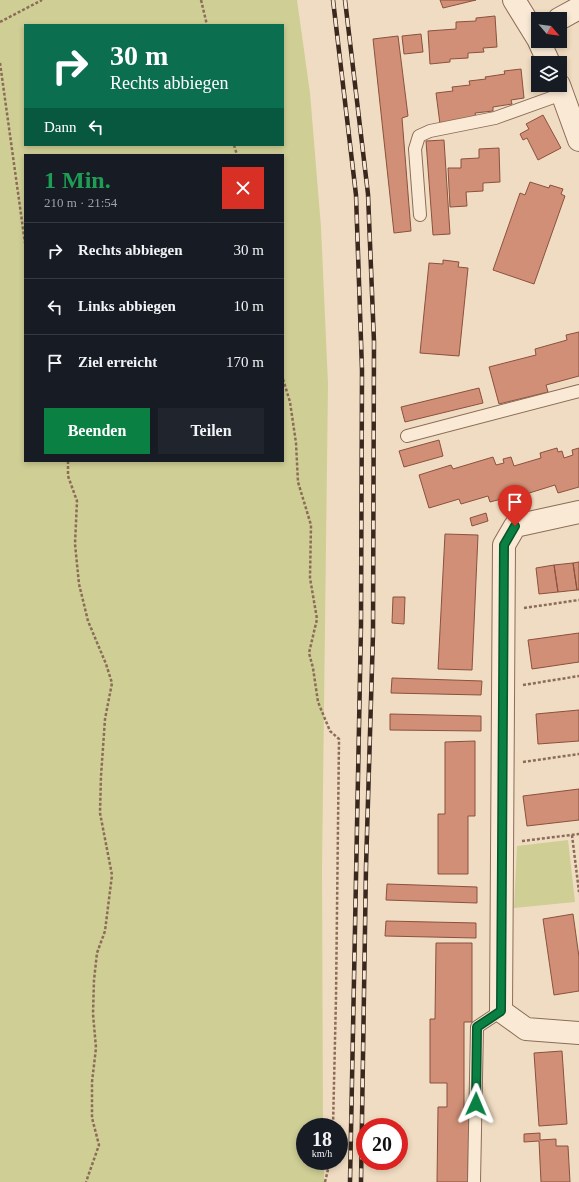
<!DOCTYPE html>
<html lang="de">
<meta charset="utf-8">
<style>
:root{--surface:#171b24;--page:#20242c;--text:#f1f3f6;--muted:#9ea1a6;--line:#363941;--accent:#0b8043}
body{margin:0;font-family:Georgia,serif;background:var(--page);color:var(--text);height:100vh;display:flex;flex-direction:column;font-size:15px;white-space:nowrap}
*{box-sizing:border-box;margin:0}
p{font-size:13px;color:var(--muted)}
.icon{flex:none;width:22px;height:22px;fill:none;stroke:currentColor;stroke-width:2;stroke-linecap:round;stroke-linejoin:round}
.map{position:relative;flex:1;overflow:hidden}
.drawer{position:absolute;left:24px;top:154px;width:260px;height:308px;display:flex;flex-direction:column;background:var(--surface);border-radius:0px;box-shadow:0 2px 6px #0003}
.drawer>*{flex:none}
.banner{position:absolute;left:24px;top:24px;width:260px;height:122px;border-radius:0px;box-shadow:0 2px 6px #0003;background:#0b6e4f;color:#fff;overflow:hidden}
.needle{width:26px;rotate:118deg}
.buttons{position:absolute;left:531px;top:12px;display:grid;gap:8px}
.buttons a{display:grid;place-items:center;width:36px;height:36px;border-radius:0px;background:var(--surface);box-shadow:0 2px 6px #0003;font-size:20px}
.speed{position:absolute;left:296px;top:1118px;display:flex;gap:8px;font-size:20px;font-weight:700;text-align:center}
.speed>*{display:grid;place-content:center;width:52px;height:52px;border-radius:50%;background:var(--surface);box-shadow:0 2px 6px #0003;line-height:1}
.speed small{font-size:10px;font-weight:400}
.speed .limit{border:6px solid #d22;background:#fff;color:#111}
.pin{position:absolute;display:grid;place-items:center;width:34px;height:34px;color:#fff;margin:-41px -17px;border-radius:50% 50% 50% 0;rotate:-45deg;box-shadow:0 0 4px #0007}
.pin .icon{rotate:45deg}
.me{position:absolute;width:44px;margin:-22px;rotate:1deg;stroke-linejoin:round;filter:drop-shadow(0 0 3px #0008)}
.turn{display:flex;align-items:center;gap:14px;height:84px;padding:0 20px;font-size:18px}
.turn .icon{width:52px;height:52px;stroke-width:2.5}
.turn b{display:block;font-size:28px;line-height:34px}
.then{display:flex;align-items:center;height:38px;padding:0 20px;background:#0003;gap:8px;font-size:15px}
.round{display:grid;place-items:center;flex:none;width:42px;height:42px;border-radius:0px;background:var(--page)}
.overview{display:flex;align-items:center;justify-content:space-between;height:68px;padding:0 20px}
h1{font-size:24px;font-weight:700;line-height:30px;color:#1e9e55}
.action{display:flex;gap:8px;margin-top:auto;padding:8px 20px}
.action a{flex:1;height:46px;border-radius:0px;background:var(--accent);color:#fff;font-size:16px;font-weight:700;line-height:46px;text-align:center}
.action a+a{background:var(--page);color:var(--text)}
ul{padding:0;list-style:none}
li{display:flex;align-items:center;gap:12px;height:56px;padding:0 20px;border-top:1px solid var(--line)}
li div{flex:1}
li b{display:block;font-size:15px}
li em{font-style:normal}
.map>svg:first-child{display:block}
.green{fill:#cfce95;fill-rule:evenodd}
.building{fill:#d08f76;stroke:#8b513d}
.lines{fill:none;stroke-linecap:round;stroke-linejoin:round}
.service-casing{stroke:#8b6c58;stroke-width:14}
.minor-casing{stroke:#8b6c58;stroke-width:24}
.path{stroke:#8b6c58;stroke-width:2.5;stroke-dasharray:3 2;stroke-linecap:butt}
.service{stroke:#faead5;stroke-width:12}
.minor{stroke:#faead5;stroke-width:22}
.rail-casing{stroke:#3a271d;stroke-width:4.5}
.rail{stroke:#f7e7d2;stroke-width:3;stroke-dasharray:9;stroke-linecap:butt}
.route-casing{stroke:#07532c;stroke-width:10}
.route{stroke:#0b8043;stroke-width:7}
</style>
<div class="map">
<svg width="579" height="1182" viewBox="0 0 579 1182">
<rect width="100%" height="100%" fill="#f0dcc2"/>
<path class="green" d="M0 0H297L310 93 321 227 328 384 322 869 323 1127H305V1161H324V1182H0ZM25 25H283V145H25ZM25 155H283V461H25Z
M568 840 575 902 514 908 517 846Z"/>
<path class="building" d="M440 0H476L443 8Z
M495 16 497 47 483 48 484 52 468 53V58L450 59V62L430 64 428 31 456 29V22L476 21V18Z
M421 34 423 52 404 54 402 36Z
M398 36 408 116 402 118 411 231 394 233 373 39Z
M521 69 524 98 511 100 512 104 493 107V111L475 113 476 117 459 119V121L440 124 436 93 453 91 452 87 470 85 469 81 486 79 485 77 505 74 504 71Z
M543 115 561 148 538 160 527 138 523 140 520 134 529 129 526 124Z
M444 140 450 234 433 235 426 141Z
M499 148 500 182 483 183V191L466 192 467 206 450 207 448 168H461V159L479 158V149Z
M530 182 549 188 550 185 563 189 561 194 565 196 534 284 493 270 520 193 525 195Z
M443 260 459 262 458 267 468 268 459 356 420 353 429 263 443 264Z
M579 332V376L546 385 548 392 499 404 489 367 536 355 535 349 567 340 566 335Z
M479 388 483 403 405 422 401 407Z
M439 440 443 456 404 467 399 451Z
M557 448 558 452 562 451 564 458 573 455 572 450 579 448V487L558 493 555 485 526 494 524 489 519 490 520 494 490 502 488 496 461 504 459 499 429 508 419 475 451 465 453 469 493 457 496 465 504 463 503 459 511 457 514 466 541 458 540 453Z
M486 513 488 521 472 526 470 518Z
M445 534 478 535 472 670 438 669Z
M579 562V590H577L573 563Z
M573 563 577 590 558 592 554 565Z
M554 565 558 592 539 594 536 568Z
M393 597H405L404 624 392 623Z
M579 633V662L532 669 528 640Z
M392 678 482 681 481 695 391 693Z
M579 710V741L538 744 536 714Z
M390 714 481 716V731L390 730Z
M475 741V816H468V874H438V814H445V742Z
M579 789V820L527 826 523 796Z
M387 884 477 887V903L386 900Z
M573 914 579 957V991L554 995 543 919Z
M386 921 476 923V938L385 936Z
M436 943H472V1022H464V1109H469L468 1182H437L438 1107H447V1083H430V1019H435Z
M562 1051 567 1124 539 1126 534 1053Z
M540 1133V1140L556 1139V1146H568L570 1182H541L539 1141 524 1142V1134Z"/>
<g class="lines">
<defs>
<path id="service" d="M420 215 415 149 419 136 430 131 495 118 562 94
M407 436 579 391
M474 1182 477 1027 501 1011"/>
<path id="minor" d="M514 0 538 39
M559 19 579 8
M539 41 549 63
M559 85 579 140
M579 512 515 526 504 545 501 1011 526 1029 579 1033"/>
</defs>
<use href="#service" class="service-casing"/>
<use href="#minor" class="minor-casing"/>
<path class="path" d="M201 0 207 25
M0 22 42 0
M0 63 25 243
M234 145 237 155
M283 379 290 402 296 443 298 482 311 525 310 578 317 619 309 653 313 668 318 702 330 731 339 739 336 997 333 1127
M68 461V476L77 501 75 544 79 584 88 621 106 664 112 683 105 719 101 776 100 813 112 875 105 931 97 953 94 980 93 1014 96 1048 92 1082V1118L99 1145 86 1182
M524 608 579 600
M523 685 579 676
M523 762 579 754
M572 835 579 892
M522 841 579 834
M325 1182 330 1161"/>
<use href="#service" class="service"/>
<use href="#minor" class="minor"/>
<defs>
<path id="rail" d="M333 0 356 195 362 370 361 625 350 1182
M345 0 368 194 374 342 373 634 366 867 361 1182"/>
</defs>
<use href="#rail" class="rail-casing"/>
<use href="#rail" class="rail"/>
</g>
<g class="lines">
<defs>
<path id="route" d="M476 1104 477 1027 501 1011 504 545 515 526"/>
</defs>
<use href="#route" class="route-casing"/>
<use href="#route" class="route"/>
</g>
</svg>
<div class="buttons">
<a><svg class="needle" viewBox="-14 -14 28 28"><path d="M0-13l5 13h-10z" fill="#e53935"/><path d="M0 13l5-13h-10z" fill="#9ea1a6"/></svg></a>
<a><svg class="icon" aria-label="layers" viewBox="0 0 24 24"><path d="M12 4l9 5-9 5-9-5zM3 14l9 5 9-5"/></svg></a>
</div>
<div class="speed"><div>18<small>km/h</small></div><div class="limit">20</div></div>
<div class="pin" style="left:515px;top:526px;background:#d93025"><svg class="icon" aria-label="arrive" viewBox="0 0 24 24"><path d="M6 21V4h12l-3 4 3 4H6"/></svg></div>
<svg class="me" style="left:476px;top:1104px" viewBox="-20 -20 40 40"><path d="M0-17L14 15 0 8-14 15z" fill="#0b8043" stroke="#fff" stroke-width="4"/></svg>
<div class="banner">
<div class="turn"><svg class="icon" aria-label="right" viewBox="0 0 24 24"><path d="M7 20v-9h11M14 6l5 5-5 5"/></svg><div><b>30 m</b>Rechts abbiegen</div></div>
<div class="then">Dann<svg class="icon" aria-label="left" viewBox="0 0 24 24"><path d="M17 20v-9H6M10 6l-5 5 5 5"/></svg></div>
</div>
<section class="drawer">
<div class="overview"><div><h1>1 Min.</h1><p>210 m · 21:54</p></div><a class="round" style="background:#d93025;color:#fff"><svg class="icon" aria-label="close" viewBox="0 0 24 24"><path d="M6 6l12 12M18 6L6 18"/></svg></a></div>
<ul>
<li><svg class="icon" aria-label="right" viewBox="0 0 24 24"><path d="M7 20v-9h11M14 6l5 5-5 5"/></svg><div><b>Rechts abbiegen</b></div><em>30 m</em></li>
<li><svg class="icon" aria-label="left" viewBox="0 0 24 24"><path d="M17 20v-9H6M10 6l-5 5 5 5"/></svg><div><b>Links abbiegen</b></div><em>10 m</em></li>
<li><svg class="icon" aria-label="arrive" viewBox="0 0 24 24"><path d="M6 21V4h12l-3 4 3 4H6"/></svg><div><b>Ziel erreicht</b></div><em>170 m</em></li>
</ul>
<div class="action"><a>Beenden</a><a>Teilen</a></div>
</section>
</div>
